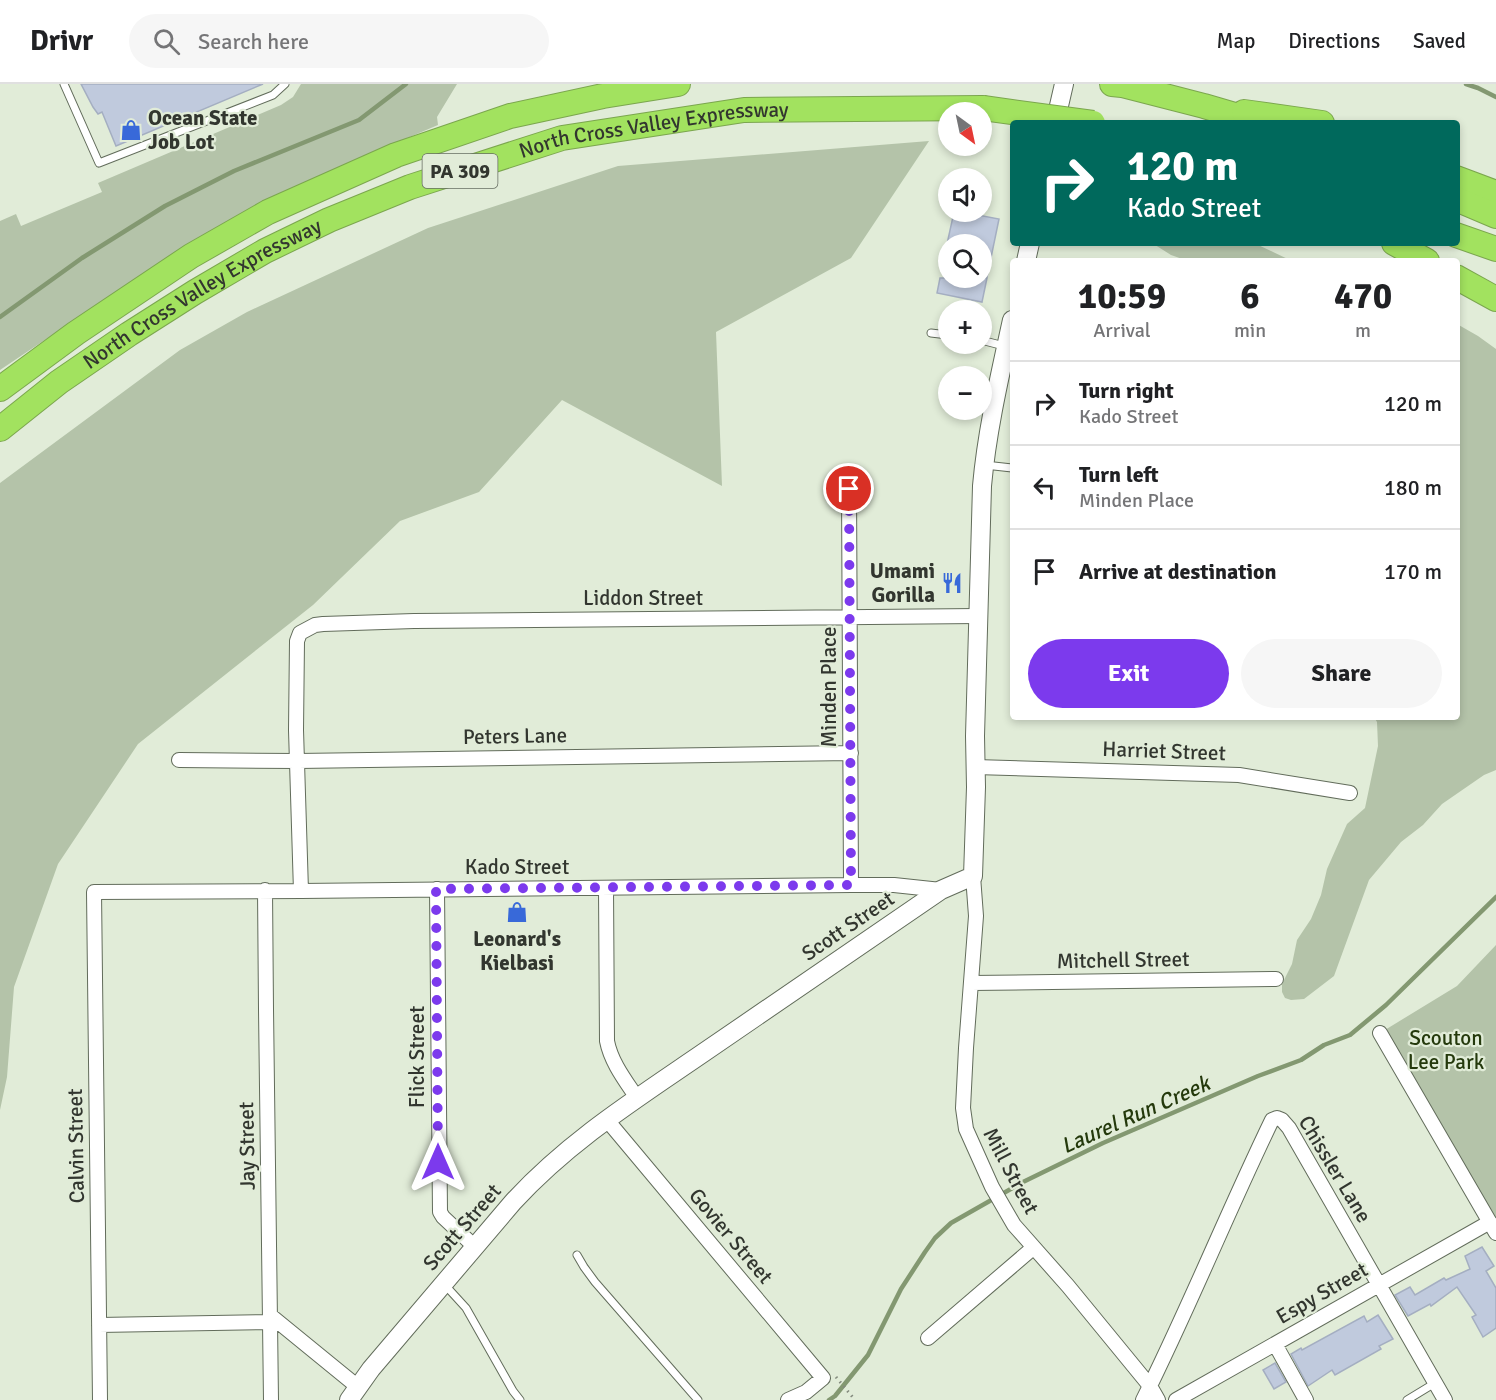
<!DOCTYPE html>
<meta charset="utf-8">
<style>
:root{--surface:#fff;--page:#f6f6f6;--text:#202124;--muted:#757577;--line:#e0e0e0;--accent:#7c3aed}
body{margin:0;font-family:Signika,sans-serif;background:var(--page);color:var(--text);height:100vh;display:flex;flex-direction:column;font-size:22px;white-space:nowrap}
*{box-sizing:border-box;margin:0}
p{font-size:20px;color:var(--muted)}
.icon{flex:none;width:33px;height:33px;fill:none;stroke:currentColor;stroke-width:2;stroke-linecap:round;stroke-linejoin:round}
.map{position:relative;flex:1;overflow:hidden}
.drawer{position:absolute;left:1010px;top:174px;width:450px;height:462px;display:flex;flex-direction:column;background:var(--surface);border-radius:6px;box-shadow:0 3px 9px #0003}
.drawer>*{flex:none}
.top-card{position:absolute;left:1010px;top:36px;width:450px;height:126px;border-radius:6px;box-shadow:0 3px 9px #0003;background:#00695c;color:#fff;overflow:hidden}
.needle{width:39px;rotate:147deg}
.fabs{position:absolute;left:938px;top:18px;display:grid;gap:12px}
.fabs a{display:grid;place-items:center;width:54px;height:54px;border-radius:50%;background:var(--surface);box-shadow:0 3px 9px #0003;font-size:30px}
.pin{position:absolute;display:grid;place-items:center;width:51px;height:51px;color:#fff;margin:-26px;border:3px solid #fff;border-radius:50%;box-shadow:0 2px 6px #0007}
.me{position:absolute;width:66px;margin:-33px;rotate:0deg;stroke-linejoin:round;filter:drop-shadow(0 0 4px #0008)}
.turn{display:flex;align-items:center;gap:21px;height:126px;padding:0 18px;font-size:27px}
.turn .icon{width:78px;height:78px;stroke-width:2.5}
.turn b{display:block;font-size:42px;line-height:51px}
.eta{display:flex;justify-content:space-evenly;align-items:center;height:102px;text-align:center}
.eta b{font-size:36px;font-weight:700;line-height:42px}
.primary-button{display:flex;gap:12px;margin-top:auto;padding:12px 18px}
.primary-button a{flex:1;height:69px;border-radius:36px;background:var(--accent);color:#fff;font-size:24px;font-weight:700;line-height:69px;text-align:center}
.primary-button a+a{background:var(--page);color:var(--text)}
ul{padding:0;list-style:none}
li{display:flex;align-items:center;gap:18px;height:84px;padding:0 18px;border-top:2px solid var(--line)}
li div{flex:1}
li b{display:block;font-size:22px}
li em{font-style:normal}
header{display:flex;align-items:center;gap:36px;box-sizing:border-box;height:84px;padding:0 30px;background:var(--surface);border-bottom:2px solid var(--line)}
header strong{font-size:28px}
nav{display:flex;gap:33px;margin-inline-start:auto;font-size:21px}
.search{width:420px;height:54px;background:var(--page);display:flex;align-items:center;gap:15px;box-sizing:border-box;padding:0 21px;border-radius:33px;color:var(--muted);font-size:22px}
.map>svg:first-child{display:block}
.green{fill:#b4c3a9}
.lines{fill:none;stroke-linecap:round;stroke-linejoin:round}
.stream{stroke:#839871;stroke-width:4.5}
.building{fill:#c0cadd;stroke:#a4aec1;stroke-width:1.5}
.lane-casing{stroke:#626c5b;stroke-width:9}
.street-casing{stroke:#626c5b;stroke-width:16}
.secondary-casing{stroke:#626c5b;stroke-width:20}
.highway-casing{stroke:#7ba64e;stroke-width:26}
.path{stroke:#838a7d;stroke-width:3;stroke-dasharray:1.5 4.5;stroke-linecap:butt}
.lane{stroke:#fff;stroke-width:7}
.street{stroke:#fff;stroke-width:14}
.secondary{stroke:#fff;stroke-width:18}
.highway{stroke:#a2e25f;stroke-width:24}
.highway-bridge-casing{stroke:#7ba64e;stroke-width:26;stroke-linecap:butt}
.highway-bridge{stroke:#a2e25f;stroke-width:24}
.route{stroke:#7c3aed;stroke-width:10;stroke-dasharray:0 18}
.labels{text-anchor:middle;stroke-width:4.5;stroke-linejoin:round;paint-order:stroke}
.shield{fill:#e1ecd8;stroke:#666d62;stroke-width:1.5}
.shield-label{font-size:20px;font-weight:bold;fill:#32362f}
.poi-label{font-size:21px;font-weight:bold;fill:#32362f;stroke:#e1ecd8;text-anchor:start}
.street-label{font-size:21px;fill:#32362f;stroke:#e1ecd8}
.park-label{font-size:21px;fill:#24390c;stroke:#e1ecd8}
.water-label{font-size:22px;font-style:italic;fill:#24390c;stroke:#e1ecd8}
</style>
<header>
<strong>Drivr</strong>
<div class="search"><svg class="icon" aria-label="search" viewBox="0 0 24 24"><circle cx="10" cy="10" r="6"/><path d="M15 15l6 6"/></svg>Search here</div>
<nav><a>Map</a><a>Directions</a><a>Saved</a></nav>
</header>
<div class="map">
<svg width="1496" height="1316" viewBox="0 0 1496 1316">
<rect width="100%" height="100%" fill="#e1ecd8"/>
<path class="green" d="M301 0H457L437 33 438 41 346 80 82 231 0 286V137L16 130 21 142 102 108 98 99 281 21 293 13Z
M929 57 851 174 716 248 722 402 562 316 479 408 400 437 313 521 138 660 58 780 14 903 7 993 0 1026V399L180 266 247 228 428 144 618 82Z
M1152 159H1254L1292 177H1188L1171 171Z
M1457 240 1478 252 1496 265V686L1484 691 1442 720 1423 741 1401 758 1369 796 1334 892 1304 915 1291 916 1285 914 1282 908V900L1292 880 1297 856 1311 835 1321 811 1327 785 1347 740 1365 724 1378 662 1377 638 1374 633H1456Z
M1496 861V1142L1380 949 1457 902Z"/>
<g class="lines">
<path class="stream" d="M1466 0 1478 4 1496 13
M0 233 82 174 165 122 234 87 359 36 406 0
M829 1316 835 1312 868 1271 901 1205 925 1168 935 1154 951 1139 1023 1098 1103 1059 1258 992 1301 976 1324 961 1350 951 1386 921 1496 813"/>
</g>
<path class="building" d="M81 0H263L116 62 102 28 98 30 93 23Z
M954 128H962L999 135 987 193H981V160H947Z
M940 194H987L982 218 937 209Z
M1482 1163 1494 1182 1486 1187 1496 1204V1244L1483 1253 1472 1233 1476 1231 1457 1203 1431 1222 1430 1220 1408 1232 1395 1211 1410 1203 1415 1211 1444 1194 1446 1196 1470 1185 1465 1172Z
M1378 1231 1393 1255 1379 1262 1381 1265 1335 1291 1332 1286 1308 1302 1291 1270 1301 1264 1302 1266 1364 1232 1367 1238Z
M1275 1279 1286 1298 1274 1305 1263 1286Z"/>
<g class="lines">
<defs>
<path id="lane" d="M64 0 99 79 273 11 285 0
M931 249 948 251
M981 256 1004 262
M985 381 1012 384
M577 1171 584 1183 595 1198 698 1316
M445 1201 466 1224 513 1307 520 1316
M1407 1316 1435 1299"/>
<path id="street" d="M849 405 851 801
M179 676 298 677 851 669
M975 683 1239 691 1350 709
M973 792 976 832 966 964 963 1024 966 1045 992 1103 1014 1141 1068 1202 1150 1302 1158 1316
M606 804 607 957C611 978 625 996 637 1014
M437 805 440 1128 443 1133 475 1163
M265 806 266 925 271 1316
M301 807 296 646 297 557 300 549 315 541 323 540 414 537 978 532
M971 899 1276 895
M1380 949 1496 1149
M607 1036 823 1294 806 1308 788 1316
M271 1232 358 1303
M99 1241 271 1238
M928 1254 1033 1164
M1275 1260 1306 1316
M100 1316 94 808 301 807 851 801H894L941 806
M1143 1316C1189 1224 1227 1129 1272 1036L1277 1034 1282 1036 1289 1044 1445 1316
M1176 1316 1490 1138"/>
<path id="secondary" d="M1055 39 1064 0
M1026 177 1030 159
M349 1316 371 1285 513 1118C569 1057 636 1015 703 969 783 915 862 860 941 806L973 792 976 703 975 652 982 402C987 346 1000 291 1012 236"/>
<g id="highway">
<path d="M1112 0 1122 1 1204 22 1262 39"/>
<path d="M1244 28 1322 39"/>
<path d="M1456 94 1496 109"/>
<path d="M1456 115 1496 132"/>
<path d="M1456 151 1496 165"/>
<path d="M1394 159 1427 177"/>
<path d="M1456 193 1496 215"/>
<path d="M0 305 76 249 191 172 268 128 396 71 510 32 603 12 678 0"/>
<path id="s1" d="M0 345 59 298 129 250 195 208 265 167 329 136 410 103 562 54 744 26 983 24"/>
</g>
</defs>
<use href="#lane" class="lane-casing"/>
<use href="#street" class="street-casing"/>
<use href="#secondary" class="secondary-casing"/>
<use href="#highway" class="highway-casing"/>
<path class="path" d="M836 1293 855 1316"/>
<use href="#lane" class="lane"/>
<use href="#street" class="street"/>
<use href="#secondary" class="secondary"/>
<use href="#highway" class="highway"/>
<defs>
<path id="highway-bridge" d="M983 24 1093 39"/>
</defs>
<use href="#highway-bridge" class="highway-bridge-casing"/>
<use href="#highway-bridge" class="highway-bridge"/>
</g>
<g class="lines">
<path class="route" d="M438 1078 436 805 851 801 849 405"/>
</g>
<defs>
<symbol id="shop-bare" viewBox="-9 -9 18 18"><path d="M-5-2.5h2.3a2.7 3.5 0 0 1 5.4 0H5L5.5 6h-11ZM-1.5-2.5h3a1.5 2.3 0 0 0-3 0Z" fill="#3869d9" stroke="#e1ecd8" stroke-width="2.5" paint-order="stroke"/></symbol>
<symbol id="restaurant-bare" viewBox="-9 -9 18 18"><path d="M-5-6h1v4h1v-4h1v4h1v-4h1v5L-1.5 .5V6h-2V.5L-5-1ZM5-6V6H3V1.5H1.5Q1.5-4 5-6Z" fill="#3869d9" stroke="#e1ecd8" stroke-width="2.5" paint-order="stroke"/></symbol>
</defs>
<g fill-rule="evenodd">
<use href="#shop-bare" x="116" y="31" width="30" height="30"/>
<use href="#restaurant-bare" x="937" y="484" width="30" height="30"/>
<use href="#shop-bare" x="502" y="813" width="30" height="30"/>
</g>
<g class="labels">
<rect class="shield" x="422.5" y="70" width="75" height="34" rx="4.5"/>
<g class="shield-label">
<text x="460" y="94">PA 309</text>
</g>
<g class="poi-label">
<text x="148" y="41">Ocean State<tspan x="148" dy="24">Job Lot</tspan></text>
<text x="935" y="494" text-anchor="end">Umami<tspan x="935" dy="24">Gorilla</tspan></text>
<text x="517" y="862" text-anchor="middle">Leonard's<tspan x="517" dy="24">Kielbasi</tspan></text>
</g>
<g class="street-label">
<text dy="7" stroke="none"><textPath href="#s1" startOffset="730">North Cross Valley Expressway</textPath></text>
<text dy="7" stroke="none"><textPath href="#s1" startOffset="244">North Cross Valley Expressway</textPath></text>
<text x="643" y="521">Liddon Street</text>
<text transform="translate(829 603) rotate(-90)" y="7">Minden Place</text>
<text transform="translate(515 652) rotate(-1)" y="7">Peters Lane</text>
<text transform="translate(1164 667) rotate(2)" y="7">Harriet Street</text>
<text x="517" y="790">Kado Street</text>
<text transform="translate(848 842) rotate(-34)" y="7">Scott Street</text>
<text transform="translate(1123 876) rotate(-1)" y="7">Mitchell Street</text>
<text transform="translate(417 973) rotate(-90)" y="7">Flick Street</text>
<text transform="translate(76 1062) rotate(-91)" y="7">Calvin Street</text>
<text transform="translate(247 1062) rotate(-91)" y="7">Jay Street</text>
<text transform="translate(1335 1085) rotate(59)" y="7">Chissler Lane</text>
<text transform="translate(1011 1087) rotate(62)" y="7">Mill Street</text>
<text transform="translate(462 1143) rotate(-49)" y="7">Scott Street</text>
<text transform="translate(731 1152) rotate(50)" y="7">Govier Street</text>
<text transform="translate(1322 1209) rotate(-30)" y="7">Espy Street</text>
</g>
<g class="park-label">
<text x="1446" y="961">Scouton<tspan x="1446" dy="24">Lee Park</tspan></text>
</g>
<g class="water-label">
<text transform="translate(1135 1030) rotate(-24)" y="8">Laurel Run Creek</text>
</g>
</g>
</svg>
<div class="fabs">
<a><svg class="needle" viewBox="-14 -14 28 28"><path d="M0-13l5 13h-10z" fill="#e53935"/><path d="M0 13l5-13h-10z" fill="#757577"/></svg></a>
<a><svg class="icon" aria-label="sound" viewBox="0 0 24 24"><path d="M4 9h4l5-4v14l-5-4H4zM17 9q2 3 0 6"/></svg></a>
<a><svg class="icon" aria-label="search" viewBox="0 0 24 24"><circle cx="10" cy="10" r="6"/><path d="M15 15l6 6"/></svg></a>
<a>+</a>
<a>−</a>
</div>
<div class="pin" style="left:849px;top:405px;background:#d93025"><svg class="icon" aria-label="arrive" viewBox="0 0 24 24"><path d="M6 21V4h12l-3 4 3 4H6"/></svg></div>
<svg class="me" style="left:438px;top:1078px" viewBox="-20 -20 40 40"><path d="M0-17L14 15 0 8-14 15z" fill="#7c3aed" stroke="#fff" stroke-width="4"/></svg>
<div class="top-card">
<div class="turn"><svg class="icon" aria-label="right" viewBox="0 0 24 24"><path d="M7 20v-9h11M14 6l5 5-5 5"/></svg><div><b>120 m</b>Kado Street</div></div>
</div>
<section class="drawer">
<div class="eta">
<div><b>10:59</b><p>Arrival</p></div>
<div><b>6</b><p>min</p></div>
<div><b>470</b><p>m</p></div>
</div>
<ul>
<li><svg class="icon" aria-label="right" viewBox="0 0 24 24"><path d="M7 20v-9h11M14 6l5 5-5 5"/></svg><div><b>Turn right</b><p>Kado Street</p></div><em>120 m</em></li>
<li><svg class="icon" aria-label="left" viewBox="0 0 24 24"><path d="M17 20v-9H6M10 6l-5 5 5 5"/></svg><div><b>Turn left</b><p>Minden Place</p></div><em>180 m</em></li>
<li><svg class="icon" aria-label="arrive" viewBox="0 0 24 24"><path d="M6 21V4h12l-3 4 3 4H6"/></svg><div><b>Arrive at destination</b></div><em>170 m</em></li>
</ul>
<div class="primary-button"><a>Exit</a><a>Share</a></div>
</section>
</div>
